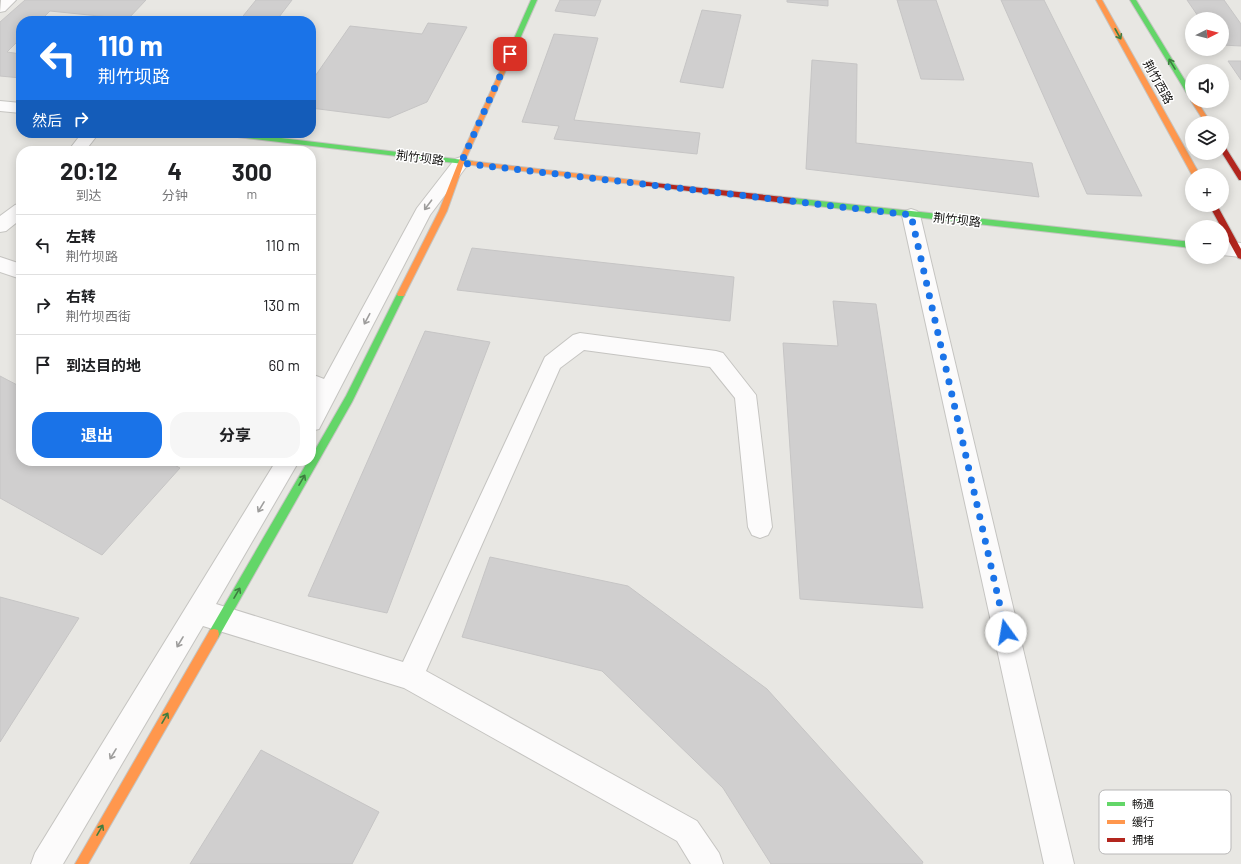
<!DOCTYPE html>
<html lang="zh">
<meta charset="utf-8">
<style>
:root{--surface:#fff;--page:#f6f6f6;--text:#202124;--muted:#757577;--line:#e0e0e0;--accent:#1a73e8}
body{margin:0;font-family:Barlow,"Noto Sans SC",sans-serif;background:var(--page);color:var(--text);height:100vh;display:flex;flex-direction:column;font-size:15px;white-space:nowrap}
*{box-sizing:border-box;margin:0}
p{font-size:13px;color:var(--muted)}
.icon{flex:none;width:22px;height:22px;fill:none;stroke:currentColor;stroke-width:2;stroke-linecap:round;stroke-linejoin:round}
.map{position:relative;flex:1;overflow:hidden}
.panel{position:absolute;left:16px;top:146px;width:300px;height:320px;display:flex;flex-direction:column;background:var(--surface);border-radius:16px;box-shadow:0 2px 10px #0003}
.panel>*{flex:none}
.top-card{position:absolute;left:16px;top:16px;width:300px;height:122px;border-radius:16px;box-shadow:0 2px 10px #0003;background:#1a73e8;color:#fff;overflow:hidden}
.needle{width:26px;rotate:84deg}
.fabs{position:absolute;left:1185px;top:12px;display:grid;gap:8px}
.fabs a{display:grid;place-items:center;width:44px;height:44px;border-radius:50%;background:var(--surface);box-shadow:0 2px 10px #0003;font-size:20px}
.pin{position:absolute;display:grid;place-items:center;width:34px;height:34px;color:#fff;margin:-17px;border-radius:8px;box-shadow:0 2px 6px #0006}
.me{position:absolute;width:44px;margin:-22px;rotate:347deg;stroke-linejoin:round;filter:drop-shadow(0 0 3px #0008)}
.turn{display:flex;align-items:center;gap:14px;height:84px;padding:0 16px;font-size:18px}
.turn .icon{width:52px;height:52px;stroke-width:2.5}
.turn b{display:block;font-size:28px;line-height:34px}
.then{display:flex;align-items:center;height:38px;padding:0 16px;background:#0003;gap:8px;font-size:15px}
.eta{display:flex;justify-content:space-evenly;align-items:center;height:68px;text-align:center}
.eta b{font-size:24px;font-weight:700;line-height:28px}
.action{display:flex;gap:8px;margin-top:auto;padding:8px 16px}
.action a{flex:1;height:46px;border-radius:16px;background:var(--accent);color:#fff;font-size:16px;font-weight:700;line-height:46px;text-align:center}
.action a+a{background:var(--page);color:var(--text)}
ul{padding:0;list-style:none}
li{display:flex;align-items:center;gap:12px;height:60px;padding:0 16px;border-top:1px solid var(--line)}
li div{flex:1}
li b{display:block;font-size:15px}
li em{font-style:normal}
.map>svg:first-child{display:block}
.building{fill:#d0cfcf;stroke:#c6c5c5}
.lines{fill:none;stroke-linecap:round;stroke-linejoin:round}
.street-casing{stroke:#c5c4c1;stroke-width:2}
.fast-casing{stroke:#c5c4c1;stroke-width:2}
.slow-casing{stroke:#c5c4c1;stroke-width:2}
.jam-casing{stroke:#c5c4c1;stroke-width:2}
.street{fill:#fcfbfb;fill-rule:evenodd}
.fast{fill:#63d668;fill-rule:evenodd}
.slow{fill:#ff974d;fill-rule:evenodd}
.jam{fill:#b3261e;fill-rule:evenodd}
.oneway{stroke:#3e7d40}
.oneway2{stroke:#9e9d9c}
.route{stroke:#1a73e8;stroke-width:7;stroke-dasharray:0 12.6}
.labels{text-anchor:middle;stroke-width:3;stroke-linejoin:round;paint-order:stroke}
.far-street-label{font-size:12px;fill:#11100e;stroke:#fff}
.key{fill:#fff;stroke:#b8b7b7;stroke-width:1}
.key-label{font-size:11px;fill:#11100e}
</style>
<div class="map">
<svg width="1241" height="864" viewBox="0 0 1241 864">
<rect width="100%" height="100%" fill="#e8e7e3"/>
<path class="building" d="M25 0H146L128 19 50 11 40 21H21V38L7 52 21 54V78L0 76V22Z
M256 0H292L276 21H239Z
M560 0H601L595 16 555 11Z
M787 0H828V6L787 2Z
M897 0H936L964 80 921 79Z
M1001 0H1044L1142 196 1087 194Z
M1187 0H1224L1241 24V46L1222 45V19H1200Z
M702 10 741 15 723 88 680 82Z
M428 23 467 27 427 102 389 118 311 108V82L350 26 422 34Z
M554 34 598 38 574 120 700 133 697 154 554 139 559 126 522 122Z
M812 60 857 64 856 143 1032 163 1039 197 806 169Z
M1228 61H1241V80Z
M472 248 734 277 730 321 457 290Z
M833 301 876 304 923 608 800 599 783 343 838 346Z
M425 331 490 342 387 613 308 596Z
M0 376 21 387V461H167L180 468 102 555 0 498Z
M490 557 628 586 767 689 923 862 922 864H771L723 788 602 671 462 637Z
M0 597 79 618 0 742Z
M261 750 379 812 352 864H190Z"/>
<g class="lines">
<defs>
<path id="street" d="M16 0 5 11 0 12 1 0Z
M0 101 21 103V113L0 111Z
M82 133H99L85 151H68Z
M461 157 467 159 469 163 430 215 319 429 311 431V402L316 395 311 393V374L324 379 417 208 455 159Z
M21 203V219L6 231 0 232V216L15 205Z
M911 209 917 211 920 215 1074 864H1044L902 215 905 211Z
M1222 241 1241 243V257L1222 255Z
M0 257 21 264V279L0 272Z
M580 333 716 351 723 353 756 395 772 527 768 535 760 538 752 535 748 527 735 398 710 367 584 350 560 368 426 671 697 821 719 853 723 864H691L677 841 404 688 203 626 63 864H31L35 853 276 461H299L216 604 403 662 545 357 573 335Z"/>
<path id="fast" d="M531 0H537L515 50 510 51 509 50Z
M1130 0H1136L1192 92V99L1189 97Z
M218 133H239L472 161 475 163 472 165 221 135Z
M793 198 1192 242V248L790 203V199Z
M401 291 405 294 352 402 218 638 214 639 210 638 209 634 210 630 308 461H311V457L346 396 397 294Z"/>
<path id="slow" d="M1096 0H1102L1200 175H1192Z
M510 49 515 50 464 163 447 211 404 296H398L397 294 439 211 458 163Z
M1192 100V101H1197L1211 123H1205L1191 101Z
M470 161 649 182 653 184 649 186 472 165H470Z
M214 629 218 630 219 634 218 638 88 864H75L210 630Z"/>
<path id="jam" d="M1222 145H1224L1241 172V180H1239L1222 153Z
M646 182 793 198 797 201 793 204 649 186H646Z
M1209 205H1217L1241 249V259L1238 258Z"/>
</defs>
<use href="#street" class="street-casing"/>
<use href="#fast" class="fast-casing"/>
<use href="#slow" class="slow-casing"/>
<use href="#jam" class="jam-casing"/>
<use href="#street" class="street"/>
<use href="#fast" class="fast"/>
<use href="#slow" class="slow"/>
<use href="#jam" class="jam"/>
</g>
<defs><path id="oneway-shaft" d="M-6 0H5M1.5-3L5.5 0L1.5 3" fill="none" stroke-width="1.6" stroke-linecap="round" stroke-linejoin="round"/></defs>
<g class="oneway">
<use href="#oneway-shaft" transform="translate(1118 34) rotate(61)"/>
<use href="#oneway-shaft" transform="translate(1172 64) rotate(-121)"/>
<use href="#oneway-shaft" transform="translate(302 480) rotate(-60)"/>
<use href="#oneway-shaft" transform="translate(237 593) rotate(-60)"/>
<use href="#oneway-shaft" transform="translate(165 718) rotate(-60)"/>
<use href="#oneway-shaft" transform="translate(100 830) rotate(-60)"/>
</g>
<g class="oneway2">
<use href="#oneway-shaft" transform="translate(428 205) rotate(127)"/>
<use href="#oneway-shaft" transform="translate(367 319) rotate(118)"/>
<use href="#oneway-shaft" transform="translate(261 507) rotate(121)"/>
<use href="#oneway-shaft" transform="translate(180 642) rotate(121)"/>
<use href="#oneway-shaft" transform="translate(113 754) rotate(121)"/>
</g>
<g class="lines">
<path class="route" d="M510 54 461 163 911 215 1006 632"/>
</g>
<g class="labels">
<g class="far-street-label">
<text transform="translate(1158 82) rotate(61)" y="4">荆竹西路</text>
<text transform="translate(420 158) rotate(7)" y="4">荆竹坝路</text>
<text transform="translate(957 220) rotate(6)" y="4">荆竹坝路</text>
</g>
</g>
<rect x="1099" y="790" width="132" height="64" rx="6" class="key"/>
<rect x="1107" y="802" width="18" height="4" fill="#63d668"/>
<rect x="1107" y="820" width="18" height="4" fill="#ff974d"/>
<rect x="1107" y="838" width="18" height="4" fill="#b3261e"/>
<g class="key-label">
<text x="1132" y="808">畅通</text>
<text x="1132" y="826">缓行</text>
<text x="1132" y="844">拥堵</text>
</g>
</svg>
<div class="fabs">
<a><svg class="needle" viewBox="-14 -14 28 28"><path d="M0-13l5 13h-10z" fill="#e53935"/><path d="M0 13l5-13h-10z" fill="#757577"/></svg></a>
<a><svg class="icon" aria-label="sound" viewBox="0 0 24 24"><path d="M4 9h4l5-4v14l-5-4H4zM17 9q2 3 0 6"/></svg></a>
<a><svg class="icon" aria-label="layers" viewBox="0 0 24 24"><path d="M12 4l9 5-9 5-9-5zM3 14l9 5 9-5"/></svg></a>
<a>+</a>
<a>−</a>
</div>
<div class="pin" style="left:510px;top:54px;background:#d93025"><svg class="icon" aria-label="arrive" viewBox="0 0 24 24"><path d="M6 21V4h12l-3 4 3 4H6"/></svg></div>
<svg class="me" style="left:1006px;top:632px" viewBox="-20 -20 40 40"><circle r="19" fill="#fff"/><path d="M0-13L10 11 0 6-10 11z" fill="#1a73e8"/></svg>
<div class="top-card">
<div class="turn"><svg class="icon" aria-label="left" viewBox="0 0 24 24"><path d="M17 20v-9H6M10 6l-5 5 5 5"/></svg><div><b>110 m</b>荆竹坝路</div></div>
<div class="then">然后<svg class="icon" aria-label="right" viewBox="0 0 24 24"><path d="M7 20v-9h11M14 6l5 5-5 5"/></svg></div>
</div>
<section class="panel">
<div class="eta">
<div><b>20:12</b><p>到达</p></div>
<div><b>4</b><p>分钟</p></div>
<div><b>300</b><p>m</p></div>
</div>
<ul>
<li><svg class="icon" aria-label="left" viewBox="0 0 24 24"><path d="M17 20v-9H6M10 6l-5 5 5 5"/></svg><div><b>左转</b><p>荆竹坝路</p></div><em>110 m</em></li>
<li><svg class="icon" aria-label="right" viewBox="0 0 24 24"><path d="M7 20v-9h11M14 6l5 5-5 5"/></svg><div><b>右转</b><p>荆竹坝西街</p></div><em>130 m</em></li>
<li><svg class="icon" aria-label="arrive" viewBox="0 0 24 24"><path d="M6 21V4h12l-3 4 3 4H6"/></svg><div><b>到达目的地</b></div><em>60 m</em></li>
</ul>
<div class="action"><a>退出</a><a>分享</a></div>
</section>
</div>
